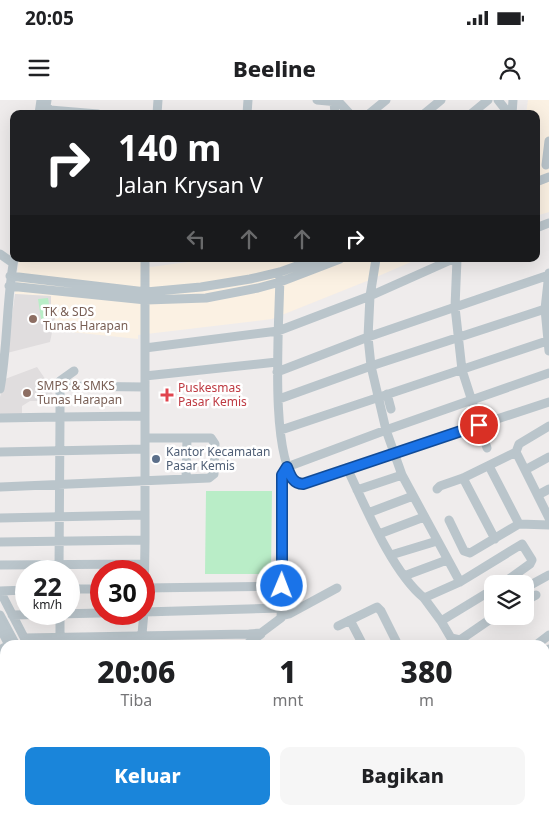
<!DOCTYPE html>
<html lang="id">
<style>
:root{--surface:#fff;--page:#f6f6f6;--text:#202124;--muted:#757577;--accent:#1a85da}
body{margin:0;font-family:"Noto Sans",sans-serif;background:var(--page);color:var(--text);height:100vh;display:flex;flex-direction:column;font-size:19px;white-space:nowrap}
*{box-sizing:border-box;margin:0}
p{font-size:16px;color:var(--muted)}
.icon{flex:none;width:28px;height:28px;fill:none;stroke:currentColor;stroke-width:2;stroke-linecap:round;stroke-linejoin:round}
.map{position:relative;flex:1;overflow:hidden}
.drawer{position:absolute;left:0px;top:540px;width:550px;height:175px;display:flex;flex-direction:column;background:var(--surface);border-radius:15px 15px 0 0;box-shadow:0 5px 20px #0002}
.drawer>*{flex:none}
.top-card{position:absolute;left:10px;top:10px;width:530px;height:152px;border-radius:10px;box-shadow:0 5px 20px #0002;background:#202124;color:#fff;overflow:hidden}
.fabs{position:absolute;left:484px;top:475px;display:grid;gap:10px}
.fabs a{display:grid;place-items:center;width:50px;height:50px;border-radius:10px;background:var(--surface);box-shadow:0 5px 20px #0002;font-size:25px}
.speed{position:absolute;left:15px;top:460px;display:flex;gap:10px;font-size:25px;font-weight:700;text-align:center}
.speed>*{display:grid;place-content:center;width:65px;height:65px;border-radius:50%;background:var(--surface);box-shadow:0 5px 20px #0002;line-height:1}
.speed small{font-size:12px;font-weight:400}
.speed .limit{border:8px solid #d22;background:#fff;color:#111}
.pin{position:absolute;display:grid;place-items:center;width:42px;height:42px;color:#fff;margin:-21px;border:2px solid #fff;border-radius:50%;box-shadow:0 1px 5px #0007}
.me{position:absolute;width:55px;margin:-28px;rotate:1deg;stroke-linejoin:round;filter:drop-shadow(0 0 4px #0008)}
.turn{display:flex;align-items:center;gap:18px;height:105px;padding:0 25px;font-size:22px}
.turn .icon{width:65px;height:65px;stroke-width:2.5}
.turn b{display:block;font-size:35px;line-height:42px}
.lanes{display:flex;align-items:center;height:48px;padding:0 25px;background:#0003;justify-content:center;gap:25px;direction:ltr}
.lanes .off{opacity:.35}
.eta{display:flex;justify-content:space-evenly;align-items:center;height:85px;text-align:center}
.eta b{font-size:30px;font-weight:800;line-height:35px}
.button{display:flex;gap:10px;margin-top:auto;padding:10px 25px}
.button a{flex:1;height:58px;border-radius:10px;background:var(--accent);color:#fff;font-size:20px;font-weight:800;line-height:58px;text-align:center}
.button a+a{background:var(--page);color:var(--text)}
.status{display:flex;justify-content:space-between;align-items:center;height:35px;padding:0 25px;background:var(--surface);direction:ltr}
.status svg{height:14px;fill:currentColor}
header{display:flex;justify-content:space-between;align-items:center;height:65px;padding:0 25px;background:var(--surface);font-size:22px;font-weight:800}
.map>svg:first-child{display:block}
.commercial{fill:#fbf1e3}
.education{fill:#e0ddde}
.green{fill:#b9edc7}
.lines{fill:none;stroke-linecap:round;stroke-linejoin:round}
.minor{stroke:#bac5cb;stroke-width:9}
.route-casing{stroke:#114b97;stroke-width:12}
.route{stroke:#1a73e8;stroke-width:9}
.education-dot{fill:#8d6e63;stroke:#fff;stroke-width:2}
.health-dot{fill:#e0444e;stroke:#fff;stroke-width:2}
.service-dot{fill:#5c6f8a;stroke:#fff;stroke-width:2}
.labels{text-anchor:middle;stroke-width:5;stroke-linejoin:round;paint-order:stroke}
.education-label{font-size:12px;fill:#785e54;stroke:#fff;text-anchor:start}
.health-label{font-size:12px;fill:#be3a42;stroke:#fff;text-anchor:start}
.service-label{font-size:12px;fill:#4e5e75;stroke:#fff;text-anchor:start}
</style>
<div class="status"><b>20:05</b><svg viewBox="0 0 49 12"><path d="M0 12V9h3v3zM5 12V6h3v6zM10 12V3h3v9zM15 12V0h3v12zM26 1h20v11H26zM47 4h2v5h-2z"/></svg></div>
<header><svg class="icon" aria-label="menu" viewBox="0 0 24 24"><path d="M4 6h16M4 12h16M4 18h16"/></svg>Beeline<svg class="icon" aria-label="person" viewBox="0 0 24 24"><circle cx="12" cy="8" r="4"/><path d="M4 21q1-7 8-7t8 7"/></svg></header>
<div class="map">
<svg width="549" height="715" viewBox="0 0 549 715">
<rect width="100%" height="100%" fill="#efecec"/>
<path class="commercial" d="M528 0H549V112L536 116V14H526Z
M19 159H115L137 161 151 167 210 159H418L367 181 272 219 138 235V239L52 230 57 208 51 207V196L15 194Z"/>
<path class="education" d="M15 194 51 196V207L57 208 50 242 7 253Z
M37 267 52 289 53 301H30L22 306V316L0 315V297L5 279Z"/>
<path class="green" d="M48 198 51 217 41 219 38 199Z
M206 391H272L271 474H205Z"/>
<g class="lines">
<path class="minor" d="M47 0 46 6 50 10 98 14
M317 0 338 2
M337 0 350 14
M498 0 509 14
M334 2 335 14
M39 14 41 0
M157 14 158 0
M247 14 248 0
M369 14 386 0
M424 14 441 0
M471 14 488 0
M512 14 513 0
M546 65 549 41
M536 82 549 77
M536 128 549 123
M0 154 13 163
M376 159 370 196 368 237 371 266 386 330 402 375 460 482
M457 159 455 207 462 270 487 348
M280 172C280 213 268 357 297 383L303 384 315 381 393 353 549 302
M549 173 545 209 549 251
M10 176 146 192 201 187 250 179 280 172 316 159
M9 186 146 200 206 198 258 188 280 182 340 159
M145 248 278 231 370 196 453 159
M74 271 60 281V317L145 316
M277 272 368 237 549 175
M145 276 277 262
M61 286 145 287
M52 287 60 281
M0 289C8 246 6 202 14 159
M387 294 391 309
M279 299 371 266 545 209
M0 318 60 317 59 471
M549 326 519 344 516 352 549 418
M281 330 547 241
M0 352 145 349
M489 366 519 424
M347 368C365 406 392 472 424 498
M525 370 549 357
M463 378 495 439
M186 379 187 338
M0 387 209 378 214 374 215 344 211 338H145
M437 389 440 386 463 378 516 352
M357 390 402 375
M538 395 549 389
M368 413 413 396
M0 418 145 415
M449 420 464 451 470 453 519 424 549 425
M379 434 424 417
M0 442 145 440
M391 455 437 441
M0 465 144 464
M404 476 447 460
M282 486V379L284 371 287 367 386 330 549 273
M525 488 549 475
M69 489H101
M0 491 28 545
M0 491 26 490
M525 501 536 495
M144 512 282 508
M0 515 16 545
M12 515 101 513
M281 516 289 514 337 488
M495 516 460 540 451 538 441 521 424 498 460 482 522 444 532 460 530 464 502 484
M350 520 363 545
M441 521 492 490
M338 526 377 507 381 511 398 545
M0 528 9 545
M25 538 249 534 261 533 281 518 282 486 144 488
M60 538V514
M141 545 144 512 145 440V159
M246 545 261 534
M536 545 549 535
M0 550 5 547
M545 551 549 549
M0 577 4 584
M545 600 549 598
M545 613 549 610
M0 618 5 615
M0 644 5 641
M545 644 549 642
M545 662 549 670
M0 669 5 666
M0 697 5 695
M380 710 382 715
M463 710 466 715
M541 710 544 715
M18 715 27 710
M67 715 70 710
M422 715 431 710
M481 715 490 710"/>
</g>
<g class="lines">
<defs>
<path id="route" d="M282 486V375L287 367C290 375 293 384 303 384L479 325"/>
</defs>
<use href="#route" class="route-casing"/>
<use href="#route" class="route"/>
</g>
<g class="education-dot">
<circle cx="33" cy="219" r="5"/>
<circle cx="27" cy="293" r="5"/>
</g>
<path class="health-dot" d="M164.5 287.5h5v5h5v5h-5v5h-5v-5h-5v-5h5z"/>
<circle class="service-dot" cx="156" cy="359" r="5"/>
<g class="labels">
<g class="education-label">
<text x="43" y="216">TK &amp; SDS<tspan x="43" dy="14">Tunas Harapan</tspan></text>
<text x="37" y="290">SMPS &amp; SMKS<tspan x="37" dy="14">Tunas Harapan</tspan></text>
</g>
<g class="health-label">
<text x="178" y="292">Puskesmas<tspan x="178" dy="14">Pasar Kemis</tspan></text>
</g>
<g class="service-label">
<text x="166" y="356">Kantor Kecamatan<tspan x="166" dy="14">Pasar Kemis</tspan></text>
</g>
</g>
</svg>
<div class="fabs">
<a><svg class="icon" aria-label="layers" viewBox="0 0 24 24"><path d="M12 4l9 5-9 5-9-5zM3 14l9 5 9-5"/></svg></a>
</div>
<div class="speed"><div>22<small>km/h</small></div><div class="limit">30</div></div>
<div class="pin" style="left:479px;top:325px;background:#d93025"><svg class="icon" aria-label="arrive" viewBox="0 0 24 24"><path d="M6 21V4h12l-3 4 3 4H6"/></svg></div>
<svg class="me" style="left:282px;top:486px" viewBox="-20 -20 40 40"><circle r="17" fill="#1a73e8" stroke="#fff" stroke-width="3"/><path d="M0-11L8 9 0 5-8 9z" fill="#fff"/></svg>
<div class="top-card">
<div class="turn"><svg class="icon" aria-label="right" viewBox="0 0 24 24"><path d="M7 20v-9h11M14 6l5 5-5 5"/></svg><div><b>140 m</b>Jalan Krysan V</div></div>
<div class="lanes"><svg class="icon off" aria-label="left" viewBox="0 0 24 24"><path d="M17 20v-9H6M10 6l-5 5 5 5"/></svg><svg class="icon off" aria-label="ahead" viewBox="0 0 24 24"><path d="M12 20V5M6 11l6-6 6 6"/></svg><svg class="icon off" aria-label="ahead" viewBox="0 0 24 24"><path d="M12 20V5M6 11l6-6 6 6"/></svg><svg class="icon" aria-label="right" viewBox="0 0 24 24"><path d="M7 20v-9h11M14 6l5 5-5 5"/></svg></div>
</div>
<section class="drawer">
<div class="eta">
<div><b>20:06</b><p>Tiba</p></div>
<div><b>1</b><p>mnt</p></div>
<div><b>380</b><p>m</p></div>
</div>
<div class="button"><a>Keluar</a><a>Bagikan</a></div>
</section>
</div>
